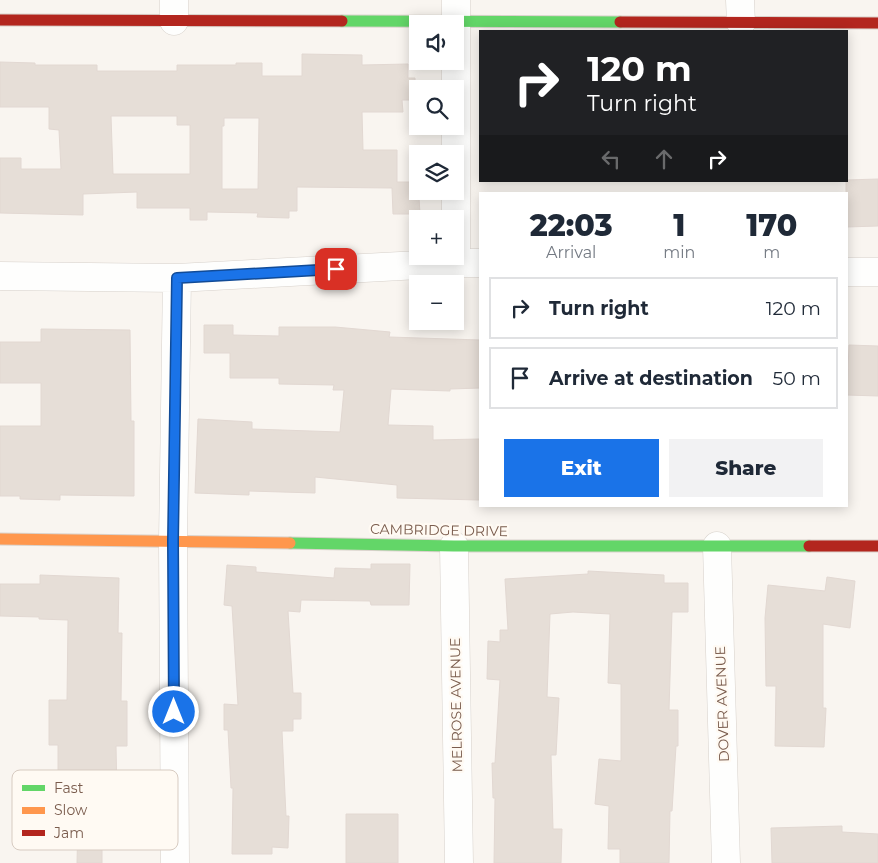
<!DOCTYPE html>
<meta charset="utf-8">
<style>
:root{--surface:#fff;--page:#f2f2f3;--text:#1f2937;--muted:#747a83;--line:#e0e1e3;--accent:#1a73e8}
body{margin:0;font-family:Montserrat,sans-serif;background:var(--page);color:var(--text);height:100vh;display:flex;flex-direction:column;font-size:19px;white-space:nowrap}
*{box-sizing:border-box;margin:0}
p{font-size:16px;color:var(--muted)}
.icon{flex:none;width:28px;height:28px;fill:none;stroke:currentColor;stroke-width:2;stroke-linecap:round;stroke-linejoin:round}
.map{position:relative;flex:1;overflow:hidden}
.sheet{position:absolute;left:479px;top:192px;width:369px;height:315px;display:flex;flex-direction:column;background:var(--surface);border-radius:0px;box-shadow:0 2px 12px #0003}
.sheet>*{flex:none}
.guide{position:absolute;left:479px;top:30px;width:369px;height:152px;border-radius:0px;box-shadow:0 2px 12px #0003;background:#202124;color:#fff;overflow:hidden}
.tools{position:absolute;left:409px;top:15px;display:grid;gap:10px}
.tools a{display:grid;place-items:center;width:55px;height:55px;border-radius:0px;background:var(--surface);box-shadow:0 2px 12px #0003;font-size:25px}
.pin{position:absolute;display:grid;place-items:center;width:42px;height:42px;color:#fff;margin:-21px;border-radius:10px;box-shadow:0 2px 8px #0006}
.me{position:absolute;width:55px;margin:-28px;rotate:0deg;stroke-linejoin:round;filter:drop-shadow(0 0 4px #0008)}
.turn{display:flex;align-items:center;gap:18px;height:105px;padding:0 25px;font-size:22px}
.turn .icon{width:65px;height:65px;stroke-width:2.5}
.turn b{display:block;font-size:35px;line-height:42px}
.lanes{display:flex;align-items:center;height:48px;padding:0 25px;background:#0003;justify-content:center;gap:25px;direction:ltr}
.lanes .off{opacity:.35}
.eta{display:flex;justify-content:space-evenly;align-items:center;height:85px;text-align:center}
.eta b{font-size:30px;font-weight:800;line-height:35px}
.primary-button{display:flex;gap:10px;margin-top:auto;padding:10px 25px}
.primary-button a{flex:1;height:58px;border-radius:0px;background:var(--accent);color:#fff;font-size:20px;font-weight:800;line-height:58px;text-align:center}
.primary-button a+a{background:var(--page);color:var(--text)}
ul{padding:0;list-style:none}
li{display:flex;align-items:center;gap:15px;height:62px;margin:0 10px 8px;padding:0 15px;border:2px solid var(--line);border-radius:0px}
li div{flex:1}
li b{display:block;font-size:19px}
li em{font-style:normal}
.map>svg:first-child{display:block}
.building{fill:#e6ded7;stroke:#e2d8d2;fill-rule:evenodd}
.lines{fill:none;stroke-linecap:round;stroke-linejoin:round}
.street-casing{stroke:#d7d1cb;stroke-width:29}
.fast-casing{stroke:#d9d2cb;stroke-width:13}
.slow-casing{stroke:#d9d2cb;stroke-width:13}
.jam-casing{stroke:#d9d2cb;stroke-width:13}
.street{stroke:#fefefd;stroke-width:28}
.fast{stroke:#63d668;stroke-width:11}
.slow{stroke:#ff974d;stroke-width:11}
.jam{stroke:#b3261e;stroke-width:11}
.route-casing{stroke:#114b97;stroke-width:12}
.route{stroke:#1a73e8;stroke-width:9}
.labels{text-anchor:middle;stroke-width:4.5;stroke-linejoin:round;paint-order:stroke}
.street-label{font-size:14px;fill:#7a5c4d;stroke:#fffaf3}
.key{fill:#fffaf3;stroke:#d7cbc1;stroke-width:1}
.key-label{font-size:14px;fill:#7a5c4d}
</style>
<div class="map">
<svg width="878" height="863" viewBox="0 0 878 863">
<rect width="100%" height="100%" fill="#f9f5f0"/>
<path class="building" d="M302 54 362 55V65L408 64V78H415V100H402L403 112H362L363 150H397V182H418L420 214H393L392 188 297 187V211H289V218L257 217 258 213 207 212V220H190V208H137V192L83 194V215L0 213V158H21V169H61L59 130 49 129V107H0V62L35 63V65H97V71H177V65H236V63H262V76H302ZM111 116H177V125H190V174H113ZM224 118H259L258 189H222V126H224Z
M878 179V226L846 227V180Z
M204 325H233V335L279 336V327H335L390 332 389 337 480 340V388L450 389V391L391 389 388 425 433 426V440L480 439V500L397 498V485L315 477V493L249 491V495L195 493 198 419 252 422V429L340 432 344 390H333L334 385 279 384V378H230V353H204Z
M41 329 130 330 131 421H134V496L60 495V500L20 499V496H0V426H41V383H0V342H41Z
M849 345 878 346V396L847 395Z
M371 564H410L409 605H371L370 601 301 600 300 612 288 611 293 693H301V719H293V731H282L286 816H289L288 848 272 847V854H232L233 788H231L228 730H224V704L238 705 232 606 224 605 227 565 256 567V572L334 578 335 568 371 569Z
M588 571 664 575V583H688V612H672L669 710H678V746H676L672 811H670L669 863H620V849H608L609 806 595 804 599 759 621 761V684L608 683 610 614 573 612 550 614 547 697 559 698 556 755H551L553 829H562L561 863H494L495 798H493L492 763H495L500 680 487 679 488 641 500 642V630H508L505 579 588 574Z
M40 575 119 578 118 633H122L121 701H127V746H116L118 843 102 842V863H77L78 819 83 820V776H58V745H49V700H67L68 620 39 619V617L0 616V584H40Z
M827 577 855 581 850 628 823 624V708H826L824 747 775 746 776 686H766L765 618 768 585 825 591Z
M346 814H398V863H346Z
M842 826V832L878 834V863H772L771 828Z"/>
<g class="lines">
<defs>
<path id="street" d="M456 0V263
M740 0 741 23
M174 21V0
M846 272H878
M0 276 177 278 456 263H480
M454 546 459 863
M717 546 726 863
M175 863 173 541 177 278"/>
<path id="fast" d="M342 21 620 22
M290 543 454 546H809"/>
<path id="slow" d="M0 539 290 543"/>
<path id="jam" d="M0 20 342 21
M620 22 878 23
M809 546H878"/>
</defs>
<use href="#street" class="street-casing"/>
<use href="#fast" class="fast-casing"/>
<use href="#slow" class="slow-casing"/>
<use href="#jam" class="jam-casing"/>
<use href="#street" class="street"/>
<use href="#fast" class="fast"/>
<use href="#slow" class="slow"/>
<use href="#jam" class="jam"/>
</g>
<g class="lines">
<defs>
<path id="route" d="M174 712 173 541 177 278 336 269"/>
</defs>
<use href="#route" class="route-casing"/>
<use href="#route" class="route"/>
</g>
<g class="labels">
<g class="street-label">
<text transform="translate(439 530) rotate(1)" y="5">CAMBRIDGE DRIVE</text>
<text transform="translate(722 704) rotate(-92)" y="5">DOVER AVENUE</text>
<text transform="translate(456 705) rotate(-91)" y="5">MELROSE AVENUE</text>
</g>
</g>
<rect x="12" y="770" width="166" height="80" rx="8" class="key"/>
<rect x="22" y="785" width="23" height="6" fill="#63d668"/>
<rect x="22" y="807" width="23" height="7" fill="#ff974d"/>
<rect x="22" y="830" width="23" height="6" fill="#b3261e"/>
<g class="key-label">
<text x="54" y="793">Fast</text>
<text x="54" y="815">Slow</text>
<text x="54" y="838">Jam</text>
</g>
</svg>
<div class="tools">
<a><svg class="icon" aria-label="sound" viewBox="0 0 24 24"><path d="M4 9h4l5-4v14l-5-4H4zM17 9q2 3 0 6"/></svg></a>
<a><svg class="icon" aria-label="search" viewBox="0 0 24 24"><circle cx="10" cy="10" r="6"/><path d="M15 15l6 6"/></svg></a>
<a><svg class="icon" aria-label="layers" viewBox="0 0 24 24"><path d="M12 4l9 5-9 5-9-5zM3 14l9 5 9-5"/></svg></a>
<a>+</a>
<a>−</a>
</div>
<div class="pin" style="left:336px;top:269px;background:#d93025"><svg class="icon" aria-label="arrive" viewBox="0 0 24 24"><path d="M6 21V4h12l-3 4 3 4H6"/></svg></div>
<svg class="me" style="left:174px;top:712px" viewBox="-20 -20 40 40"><circle r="17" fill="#1a73e8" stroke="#fff" stroke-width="3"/><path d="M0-11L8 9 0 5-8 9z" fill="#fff"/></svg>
<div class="guide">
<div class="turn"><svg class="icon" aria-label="right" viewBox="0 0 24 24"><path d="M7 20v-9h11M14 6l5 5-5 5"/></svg><div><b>120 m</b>Turn right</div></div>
<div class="lanes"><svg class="icon off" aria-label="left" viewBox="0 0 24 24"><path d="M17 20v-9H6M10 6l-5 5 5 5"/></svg><svg class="icon off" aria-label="ahead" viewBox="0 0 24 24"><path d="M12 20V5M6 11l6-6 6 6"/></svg><svg class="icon" aria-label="right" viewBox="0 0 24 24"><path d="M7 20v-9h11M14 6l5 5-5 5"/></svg></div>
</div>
<section class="sheet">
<div class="eta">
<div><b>22:03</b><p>Arrival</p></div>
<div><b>1</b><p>min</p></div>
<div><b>170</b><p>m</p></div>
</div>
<ul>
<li><svg class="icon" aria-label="right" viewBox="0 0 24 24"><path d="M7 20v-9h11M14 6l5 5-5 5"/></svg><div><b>Turn right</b></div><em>120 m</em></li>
<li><svg class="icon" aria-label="arrive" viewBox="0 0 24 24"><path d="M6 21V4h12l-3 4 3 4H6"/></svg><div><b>Arrive at destination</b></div><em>50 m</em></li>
</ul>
<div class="primary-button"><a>Exit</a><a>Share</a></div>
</section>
</div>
